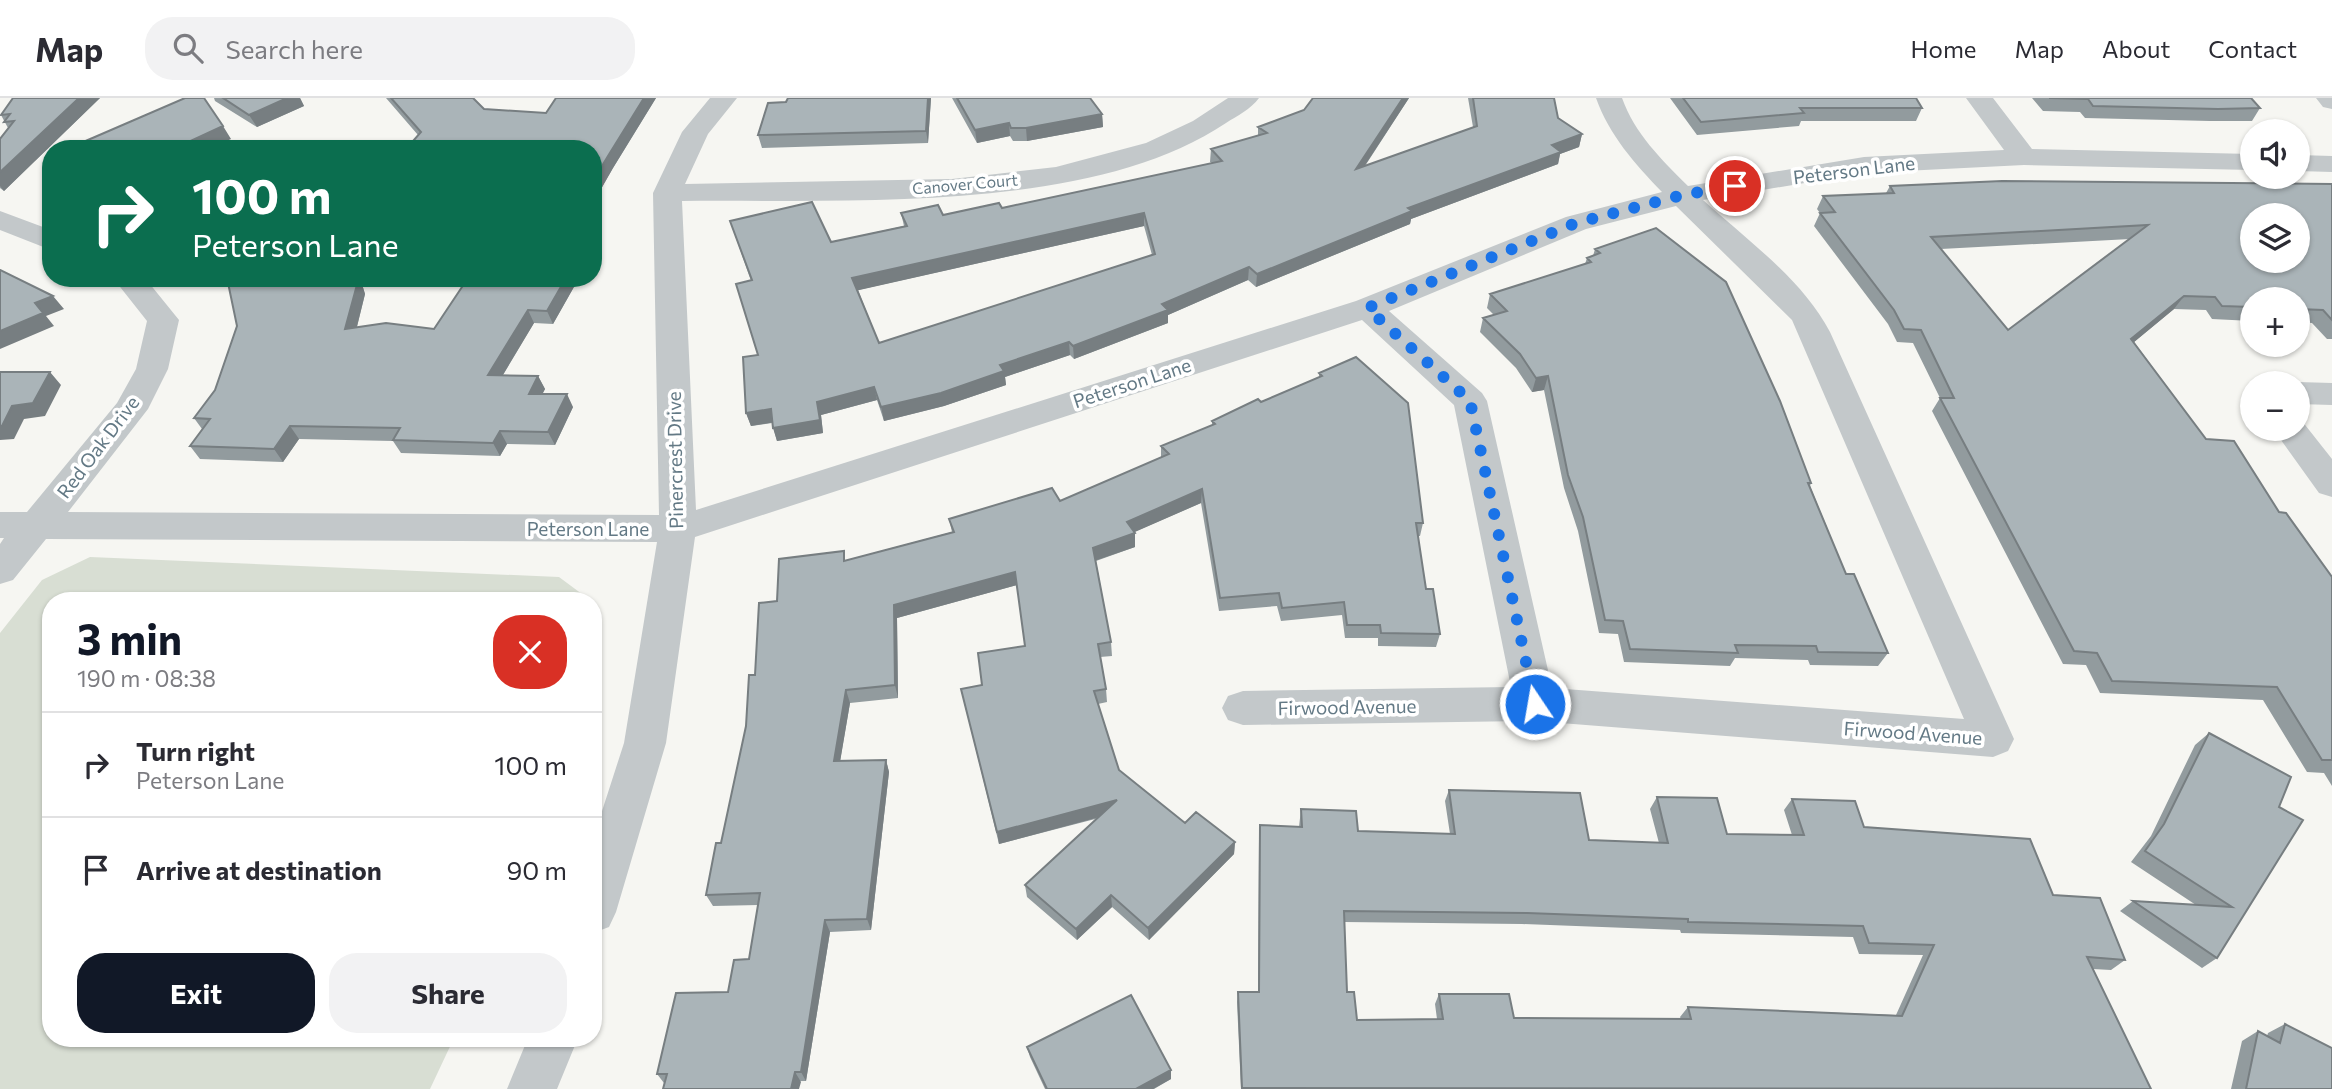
<!DOCTYPE html>
<meta charset="utf-8">
<style>
:root{--surface:#fff;--page:#f2f2f3;--text:#2b2b33;--muted:#7c7c81;--line:#e1e1e2;--accent:#111827}
body{margin:0;font-family:Commissioner,sans-serif;background:var(--page);color:var(--text);height:100vh;display:flex;flex-direction:column;font-size:26px;white-space:nowrap}
*{box-sizing:border-box;margin:0}
p{font-size:23px;color:var(--muted)}
.icon{flex:none;width:38px;height:38px;fill:none;stroke:currentColor;stroke-width:2;stroke-linecap:round;stroke-linejoin:round}
.map{position:relative;flex:1;overflow:hidden}
.panel{position:absolute;left:42px;top:494px;width:560px;height:455px;display:flex;flex-direction:column;background:var(--surface);border-radius:28px;box-shadow:0 2px 5px #0004}
.panel>*{flex:none}
.guide{position:absolute;left:42px;top:42px;width:560px;height:147px;border-radius:28px;box-shadow:0 2px 5px #0004;background:#0b6e4f;color:#fff;overflow:hidden}
.buttons{position:absolute;left:2240px;top:21px;display:grid;gap:14px}
.buttons a{display:grid;place-items:center;width:70px;height:70px;border-radius:50%;background:var(--surface);box-shadow:0 2px 5px #0004;font-size:35px}
.pin{position:absolute;display:grid;place-items:center;width:60px;height:60px;color:#fff;margin:-30px;border:4px solid #fff;border-radius:50%;box-shadow:0 2px 7px #0007}
.me{position:absolute;width:77px;margin:-38px;rotate:348deg;stroke-linejoin:round;filter:drop-shadow(0 0 5px #0008)}
.turn{display:flex;align-items:center;gap:24px;height:147px;padding:0 35px;font-size:32px}
.turn .icon{width:91px;height:91px;stroke-width:2.5}
.turn b{display:block;font-size:49px;line-height:60px}
.round{display:grid;place-items:center;flex:none;width:74px;height:74px;border-radius:28px;background:var(--page)}
.summary{display:flex;align-items:center;justify-content:space-between;height:119px;padding:0 35px}
h1{font-size:42px;font-weight:700;line-height:52px;color:var(--accent)}
.button{display:flex;gap:14px;margin-top:auto;padding:14px 35px}
.button a{flex:1;height:80px;border-radius:28px;background:var(--accent);color:#fff;font-size:28px;font-weight:700;line-height:80px;text-align:center}
.button a+a{background:var(--page);color:var(--text)}
ul{padding:0;list-style:none}
li{display:flex;align-items:center;gap:21px;height:105px;padding:0 35px;border-top:2px solid var(--line)}
li div{flex:1}
li b{display:block;font-size:26px}
li em{font-style:normal}
header{display:flex;align-items:center;gap:42px;box-sizing:border-box;height:98px;padding:0 35px;background:var(--surface);border-bottom:2px solid var(--line)}
header strong{font-size:33px}
nav{display:flex;gap:38px;margin-inline-start:auto;font-size:24px}
.search{width:490px;height:63px;background:var(--page);display:flex;align-items:center;gap:18px;box-sizing:border-box;padding:0 24px;border-radius:28px;color:var(--muted);font-size:26px}
.map>svg:first-child{display:block}
.green{fill:#d8ded3}
.lines{fill:none;stroke-linecap:round;stroke-linejoin:round}
.minor{fill:#c3c8ca;fill-rule:evenodd}
.wall{fill:#929b9e;fill-rule:evenodd}
.shaded-wall{fill:#777e81}
.building{fill:#aab4b8;stroke:#777e81;stroke-width:2;fill-rule:evenodd}
.route{stroke:#1a73e8;stroke-width:12;stroke-dasharray:0 21.6}
.labels{text-anchor:middle;stroke-width:7;stroke-linejoin:round;paint-order:stroke}
.far-street-label{font-size:16px;fill:#637985;stroke:#fff}
.street-label{font-size:19px;fill:#637985;stroke:#fff}
</style>
<header>
<strong>Map</strong>
<div class="search"><svg class="icon" aria-label="search" viewBox="0 0 24 24"><circle cx="10" cy="10" r="6"/><path d="M15 15l6 6"/></svg>Search here</div>
<nav><a>Home</a><a>Map</a><a>About</a><a>Contact</a></nav>
</header>
<div class="map">
<svg width="2332" height="991" viewBox="0 0 2332 991">
<rect width="100%" height="100%" fill="#f6f6f2"/>
<path class="green" d="M90 459 559 479 590 502H51V940H454L430 991H0V535L42 482Z"/>
<g class="lines">
<path class="minor" d="M710 0H737L708 36 685 86 952 81 1056 69 1146 45 1193 23 1228 0H1259C1251 11 1237 18 1226 25 1089 117 842 101 682 103L696 412 1356 203 1566 119 1662 94C1635 66 1609 37 1596 0H1622C1635 36 1661 61 1688 88L1864 59 2004 52 1966 0H1993L2032 51 2252 56V72L2024 67 1864 75 1703 102C1747 142 1802 181 1830 234L2014 641 2008 653 1993 659 1535 623 1243 627 1228 622 1222 610 1228 598 1243 593 1511 589 1454 307 1362 222 695 439 666 645 616 814 609 829 593 835V741L624 645 657 444 46 441 13 482 0 486V446L4 440H0V414H27L117 305 136 271 147 223 113 180H145L179 222 168 271 148 311 68 414 659 417 653 95 682 34ZM1676 108 1792 222 1964 621 1552 590 1487 303 1482 295 1389 213 1586 131Z
M2316 0H2332V11L2323 9Z
M2298 57 2332 58V74L2298 73Z
M0 113 51 132V152L0 132Z
M2298 284 2332 285V307L2298 306V285H2293Z
M2298 321 2302 323 2332 361V399L2319 395 2273 331H2298Z
M528 940H578L557 991H507Z"/>
</g>
<path class="wall" d="M13 0H100L4 93 0 90V41L8 30 1 17Z
M214 0H300L304 8 257 29 215 3Z
M386 0H473L484 11 546 15 556 0H656L613 70 593 105V51L418 37Z
M788 0H931L928 45 762 50 758 37Z
M952 0H1090L1102 16 1103 29 1027 43H1013L1010 38 977 45Z
M1313 0H1409L1365 68 1473 29 1468 0H1554L1558 20 1582 36 1579 49 1560 56 1558 66 1411 121 1410 126 1256 189 1248 182 1168 217V225L1074 261 1070 257 1005 279 1006 287 944 308 884 323 877 302 821 317 823 335 777 343 772 325 751 328 746 315 758 257 751 183 730 123 831 144 904 128 901 115 943 117 1002 110 1212 65 1210 64 1211 51 1258 38V29L1304 12ZM1144 128 1152 157 879 245 858 192Z
M1670 0H1916L1922 10 1916 23H1801L1799 28 1697 37Z
M2032 0H2251L2260 10 2252 23H2210L2085 20 2080 14 2043 13Z
M2332 86V241H2327L2312 225 2298 224V201H2252V223L2212 221 2206 212 2174 211 2134 244 2206 341 2279 414 2332 479V688L2324 675 2307 674 2263 602 2100 595 2086 567 2063 566 1932 313 1940 300 1913 245 1897 244 1888 226 1814 128 1820 115 1817 111 1823 98 1886 95 1890 88ZM2130 141 2008 232 1941 151Z
M1656 130 1811 385 1810 388 1846 476 1888 555 1878 568 1810 567 1808 562 1735 560 1730 568 1624 564 1618 536 1599 535 1578 433 1564 390 1544 292 1532 294 1516 270 1480 234 1483 220 1494 217 1487 210 1490 196 1585 166 1587 160 1593 158 1595 151Z
M227 180H360L365 196 357 229 434 231 468 180H579L553 226 534 225 503 277 538 278 545 291 542 296 573 309 555 347 507 346 500 358 401 355 393 343 299 341 283 364 200 361 190 348 202 331 194 320 215 292 237 228Z
M1319 275 1423 425 1420 438H1418L1426 491 1440 536 1436 549 1378 548V540H1345L1342 517 1281 523 1277 508 1219 513 1201 405 1134 434 1135 449 1096 463 1111 544 1112 558 1100 559 1106 591 1107 604 1098 606 1119 672 1185 725 1235 744 1234 756 1149 842 1112 809 1077 842 1027 799 1025 787 1099 720 999 746 961 591 982 587 1025 548 1017 487 897 520 898 600 850 605 840 663 886 662 889 674 871 832 830 834 806 983 664 985 657 976 728 894 749 861 758 807 713 808 706 797 721 745 746 628 755 577 777 503 847 462 952 434 949 421 1060 403 1161 360V348L1212 327V323L1261 304 1319 279Z
M2209 635 2291 679 2217 860 2202 870 2120 813 2133 803 2196 807 2131 764 2151 738 2195 647Z
M1449 692 1589 742 1659 745 1650 711 1657 699 1727 736 1792 737 1784 712 1792 701 1864 729 2053 797 2125 862 2111 872 2093 871 2151 991H1241L1237 904 1238 894H1258L1259 738 1260 727 1299 729 1301 711 1358 733 1450 736 1445 703ZM1344 824 1522 826 1680 832 1681 835 1853 839 1859 856 1923 857 1896 917 1688 909 1680 919 1681 921 1514 920 1439 896 1435 906 1437 921 1357 922 1347 894Z
M2285 926 2332 991H2231L2242 943 2258 933 2267 938 2268 935Z
M1027 949 1171 981 1154 991H1045L1030 959Z"/>
<path class="shaded-wall" d="M79 0H100L4 93 0 88V74Z
M287 0H300L304 8 257 29 249 17Z
M644 0H656L613 70 593 105V83L608 58Z
M928 0H931L928 45 926 33Z
M1403 0H1409L1354 84 1356 71Z
M1102 16 1103 29 1027 43 1026 30Z
M1009 25 1010 38 977 45 975 32Z
M223 28 231 41 210 51H185L182 47Z
M1582 36 1579 49 1560 56 1558 66 1411 121 1410 126 1256 189 1257 176 1552 47Z
M1144 115V128L855 193 852 180Z
M1249 169 1248 182 1168 217V225L1074 261 1073 248 1162 206Z
M357 180H360L365 196 353 244 345 231Z
M566 180H579L553 226 547 213Z
M53 198 64 211 46 218 54 228 0 251V233L35 205Z
M2184 198 2174 211 2122 254 2131 241Z
M528 212 534 225 495 290 488 277Z
M1069 244 1070 257 1005 279 1006 287 944 308 884 323 881 309 1000 267Z
M50 274 61 287 45 318 24 321 14 341 0 342V328L12 308Z
M538 278 545 291 536 309 529 296Z
M1548 278 1544 292 1532 294 1536 280Z
M874 289 877 302 821 317 823 335 777 343 773 330 817 304Z
M567 296 573 309 555 347 548 334Z
M771 311 775 324 751 328 746 315Z
M290 328 299 341 283 364 274 351Z
M500 333 507 346 500 358 493 345Z
M1202 391 1201 405 1128 437 1127 424Z
M1135 435V449L1094 463 1093 450Z
M1015 474 1017 487 897 520 898 600 895 587 894 507Z
M846 592 850 605 838 676 834 663Z
M886 662 889 674 871 832 867 821Z
M1117 702 1118 714 999 746 997 734Z
M1235 744 1234 756 1149 842 1148 830Z
M1111 797 1112 809 1077 842 1076 831Z
M825 822 830 834 806 983 801 974Z
M1171 972V981L1153 991H1136Z
M795 974 801 984 799 991H791Z"/>
<path class="building" d="M13 0H79L0 74V41L14 23 4 24 10 16 1 17Z
M185 0H204L223 28 182 47 192 51H67Z
M223 0H287L249 17Z
M391 0H473L484 11 546 15 556 0H644L608 58 593 83V51H406L421 34Z
M788 0H928L926 33 758 37 768 5 786 4Z
M957 0H1090L1102 16 1026 30H1011L1009 25 975 32Z
M1313 0H1403L1356 71 1477 28 1473 0H1554L1558 20 1582 36 1552 47 1561 54 1408 110 1412 113 1257 176 1249 169 1162 206 1168 212 1073 248 1069 244 1000 267 1004 273 941 295 881 309 874 289 817 304 820 322 773 330 771 311 746 315 743 259 758 257 736 186 752 182 730 123 812 104 831 144 907 128 901 115 938 107 943 117 999 105 1002 110 1222 63 1211 51 1267 35 1258 29 1304 12ZM1144 115 1155 156 879 245 852 180Z
M1683 0H1916L1922 10H1800L1804 15 1701 24Z
M2049 0H2251L2260 10 2218 11 2093 8 2088 1Z
M2002 83 2332 86V222L2323 212 2298 211V201H2252V209L2222 208 2215 199 2184 198 2131 241 2206 341 2234 343 2279 414 2286 415 2332 479V662H2322L2277 589 2112 583 2097 555 2074 553 1940 300H1954L1921 232 1904 231 1894 212 1820 115 1835 114 1823 98 1894 95 1890 88ZM2252 117H2298V163H2252ZM2148 127 2008 232 1931 139Z
M1656 130 1726 184 1780 303 1811 385H1808L1846 476H1854L1888 555 1818 554 1816 548 1735 547 1738 555 1630 551 1623 523 1605 522 1583 419 1568 377 1548 278 1536 280 1520 256 1483 220 1507 213 1490 196 1591 164 1587 160 1600 155 1595 151Z
M0 172 53 198 35 205 43 215 0 233Z
M227 180H357L358 183 345 231 386 225 434 231 468 180H566L547 213 528 212 488 277 538 278 529 296H567L548 334 500 333 493 345 393 342 400 330 290 328 274 351 190 348 210 321 194 320 215 292 237 228Z
M1356 259 1408 305 1423 425H1416L1426 491H1433L1440 536 1381 535 1380 527H1347L1344 504 1282 510 1279 495 1220 500 1202 391 1127 424 1135 435 1093 450 1111 544 1098 546 1106 591 1094 593 1119 672 1185 725 1196 714 1235 744 1148 830 1111 797 1076 831 1025 787 1117 702 997 734 961 591 982 587 978 555 1025 548 1015 474 894 507 895 587 846 592 834 663 886 662 867 821 825 822 801 974H795L791 991H663L667 976H657L676 895 728 894 734 862 749 861 760 795 706 797 716 745H721L746 628 749 577H755L759 505 777 503 779 461 844 453V463L954 434 949 421 1052 390 1060 403 1169 356 1161 348 1215 326 1212 323 1258 301 1261 304 1322 278 1319 275Z
M0 274H50L33 305 12 308 2 328H0Z
M2209 635 2291 679 2279 709 2303 722 2217 860 2133 803 2232 809 2145 753 2164 726Z
M1449 692 1580 695 1589 742 1668 745 1657 699 1717 700 1727 736 1804 737 1792 701 1855 703 1864 729 2030 741 2053 797 2100 800 2125 862 2087 859 2151 991 1242 990 1238 894H1259L1260 727 1302 729 1301 711 1356 713 1358 733 1455 736ZM1344 813 1527 815 1688 821V824L1863 828 1869 845 1934 847 1902 918 1688 909 1691 921 1514 920 1509 896H1439L1443 921 1357 922 1354 894H1347Z
M1131 897 1171 972 1136 991H1047L1027 949Z
M2285 926 2332 950V991H2246L2258 933 2280 945Z"/>
<g class="lines">
<path class="route" d="M1535 606 1470 303 1367 210 1576 125 1683 97 1735 88"/>
</g>
<g class="labels">
<g class="far-street-label">
<text transform="translate(965 86) rotate(-5)" y="6">Canover Court</text>
</g>
<g class="street-label">
<text transform="translate(1854 72) rotate(-7)" y="7">Peterson Lane</text>
<text transform="translate(1132 285) rotate(-18)" y="7">Peterson Lane</text>
<text transform="translate(98 349) rotate(-53)" y="7">Red Oak Drive</text>
<text transform="translate(675 362) rotate(-91)" y="7">Pinercrest Drive</text>
<text x="588" y="438">Peterson Lane</text>
<text transform="translate(1347 609) rotate(-1)" y="7">Firwood Avenue</text>
<text transform="translate(1913 635) rotate(4)" y="7">Firwood Avenue</text>
</g>
</g>
</svg>
<div class="buttons">
<a><svg class="icon" aria-label="sound" viewBox="0 0 24 24"><path d="M4 9h4l5-4v14l-5-4H4zM17 9q2 3 0 6"/></svg></a>
<a><svg class="icon" aria-label="layers" viewBox="0 0 24 24"><path d="M12 4l9 5-9 5-9-5zM3 14l9 5 9-5"/></svg></a>
<a>+</a>
<a>−</a>
</div>
<div class="pin" style="left:1735px;top:88px;background:#d93025"><svg class="icon" aria-label="arrive" viewBox="0 0 24 24"><path d="M6 21V4h12l-3 4 3 4H6"/></svg></div>
<svg class="me" style="left:1535px;top:606px" viewBox="-20 -20 40 40"><circle r="17" fill="#1a73e8" stroke="#fff" stroke-width="3"/><path d="M0-11L8 9 0 5-8 9z" fill="#fff"/></svg>
<div class="guide">
<div class="turn"><svg class="icon" aria-label="right" viewBox="0 0 24 24"><path d="M7 20v-9h11M14 6l5 5-5 5"/></svg><div><b>100 m</b>Peterson Lane</div></div>
</div>
<section class="panel">
<div class="summary"><div><h1>3 min</h1><p>190 m · 08:38</p></div><a class="round" style="background:#d93025;color:#fff"><svg class="icon" aria-label="close" viewBox="0 0 24 24"><path d="M6 6l12 12M18 6L6 18"/></svg></a></div>
<ul>
<li><svg class="icon" aria-label="right" viewBox="0 0 24 24"><path d="M7 20v-9h11M14 6l5 5-5 5"/></svg><div><b>Turn right</b><p>Peterson Lane</p></div><em>100 m</em></li>
<li><svg class="icon" aria-label="arrive" viewBox="0 0 24 24"><path d="M6 21V4h12l-3 4 3 4H6"/></svg><div><b>Arrive at destination</b></div><em>90 m</em></li>
</ul>
<div class="button"><a>Exit</a><a>Share</a></div>
</section>
</div>
